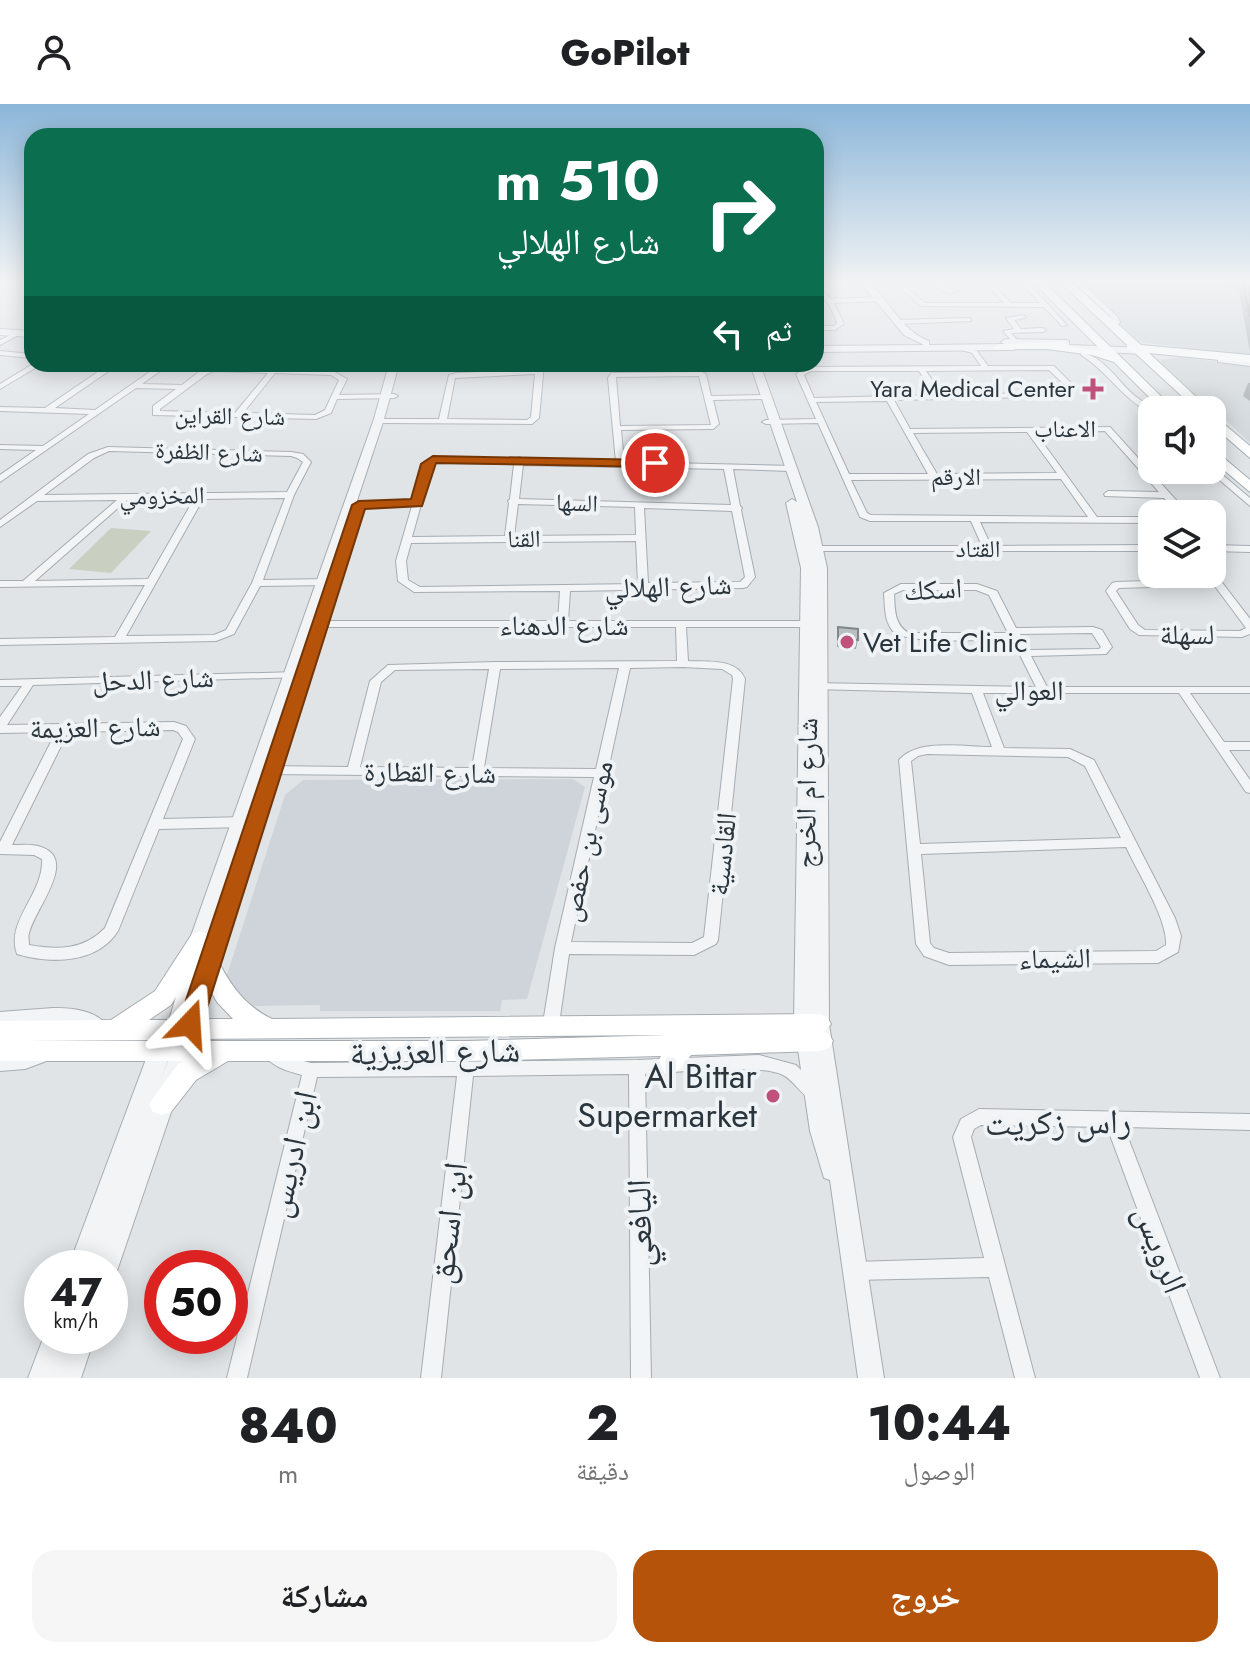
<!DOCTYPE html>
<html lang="ar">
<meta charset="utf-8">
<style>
:root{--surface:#fff;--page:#f6f6f6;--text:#202124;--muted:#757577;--accent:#b45309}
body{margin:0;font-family:Jost,"Noto Naskh Arabic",sans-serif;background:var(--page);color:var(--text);direction:rtl;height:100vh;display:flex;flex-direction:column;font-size:30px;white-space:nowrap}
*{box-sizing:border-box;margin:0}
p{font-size:26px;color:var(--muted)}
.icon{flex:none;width:44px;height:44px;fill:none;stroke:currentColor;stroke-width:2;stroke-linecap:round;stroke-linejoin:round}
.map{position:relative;height:1274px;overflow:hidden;direction:ltr}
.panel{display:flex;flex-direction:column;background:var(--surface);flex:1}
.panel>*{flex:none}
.hud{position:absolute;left:24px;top:24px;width:800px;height:244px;border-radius:24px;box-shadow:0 4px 20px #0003;direction:rtl;background:#0b6e4f;color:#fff;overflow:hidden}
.tools{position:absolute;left:1138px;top:292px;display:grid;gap:16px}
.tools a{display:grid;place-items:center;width:88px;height:88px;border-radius:16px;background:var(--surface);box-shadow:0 4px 20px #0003;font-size:40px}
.speed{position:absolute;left:24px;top:1146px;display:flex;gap:16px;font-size:40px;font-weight:700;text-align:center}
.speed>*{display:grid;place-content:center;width:104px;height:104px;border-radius:50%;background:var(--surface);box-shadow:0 4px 20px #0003;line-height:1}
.speed small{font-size:20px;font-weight:400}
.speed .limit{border:12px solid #d22;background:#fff;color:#111}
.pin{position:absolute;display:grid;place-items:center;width:68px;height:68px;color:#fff;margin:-34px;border:4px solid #fff;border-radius:50%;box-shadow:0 2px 8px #0007}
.me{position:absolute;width:88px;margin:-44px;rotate:20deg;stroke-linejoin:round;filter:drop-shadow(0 0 6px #0008)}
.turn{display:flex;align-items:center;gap:28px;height:168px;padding:0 32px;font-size:36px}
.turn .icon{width:104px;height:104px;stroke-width:2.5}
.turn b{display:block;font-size:56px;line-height:68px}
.then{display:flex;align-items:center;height:76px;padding:0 32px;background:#0003;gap:16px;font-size:30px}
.eta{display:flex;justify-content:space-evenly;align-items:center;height:136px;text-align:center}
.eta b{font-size:48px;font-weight:800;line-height:56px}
.primary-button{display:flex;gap:16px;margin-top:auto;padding:16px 32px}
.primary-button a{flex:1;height:92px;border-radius:24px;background:var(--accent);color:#fff;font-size:32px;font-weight:800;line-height:92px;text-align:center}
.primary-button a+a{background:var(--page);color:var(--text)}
header{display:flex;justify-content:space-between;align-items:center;height:104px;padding:0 32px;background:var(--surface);font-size:36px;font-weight:800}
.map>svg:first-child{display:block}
.built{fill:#ced4d9}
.green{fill:#c9d0c2}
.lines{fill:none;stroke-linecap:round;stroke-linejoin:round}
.minor-casing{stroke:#a6acb1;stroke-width:2}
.tertiary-casing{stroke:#a6acb1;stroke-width:2}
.secondary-casing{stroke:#a6acb1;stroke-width:2}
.primary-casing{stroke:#a0abb1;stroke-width:2}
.minor{fill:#f2f4f6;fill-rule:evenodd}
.tertiary{fill:#f2f4f6;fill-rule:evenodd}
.secondary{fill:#fff;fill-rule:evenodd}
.primary{fill:#fff;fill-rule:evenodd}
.wall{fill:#9ea4a8}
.building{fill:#b8bfc3;stroke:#818688;stroke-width:2}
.route{fill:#b45309;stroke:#753606;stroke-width:2}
.poi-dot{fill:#bf527c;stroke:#eff3f5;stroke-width:3}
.labels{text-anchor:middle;stroke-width:8;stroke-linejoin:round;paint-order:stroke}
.far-poi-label{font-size:24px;fill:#2a353d;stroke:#eff3f5;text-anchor:end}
.far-street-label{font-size:24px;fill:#2a353d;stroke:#eff3f5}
.street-label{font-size:28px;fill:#2a353d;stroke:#eff3f5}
.poi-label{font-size:28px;fill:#2a353d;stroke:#eff3f5;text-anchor:start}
.near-street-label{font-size:34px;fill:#2a353d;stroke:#eff3f5}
.near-poi-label{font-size:34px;fill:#2a353d;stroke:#eff3f5;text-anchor:end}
</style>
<header><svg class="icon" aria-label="forward" viewBox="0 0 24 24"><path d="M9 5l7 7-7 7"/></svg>GoPilot<svg class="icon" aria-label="person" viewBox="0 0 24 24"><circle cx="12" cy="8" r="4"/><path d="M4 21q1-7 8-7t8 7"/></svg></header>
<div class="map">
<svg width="1250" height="1274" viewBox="0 0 1250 1274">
<rect width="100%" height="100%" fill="#e0e4e7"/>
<path class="built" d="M1072 177H1250V252L1140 238Z
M1179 253 1250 262V339L1225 315 1161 266V256Z
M573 675 585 683 527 895 502 896 500 907H320V901L254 902 225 877 285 691 303 676Z"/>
<path class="green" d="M111 424 151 427 111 469 69 465Z"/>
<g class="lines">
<defs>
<path id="minor" d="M892 177H899L925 199H1004L983 177H989L1011 199H1040L1020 177H1026L1067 221 1062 222 1044 203 921 202Z
M930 177H937L947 185 958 187C947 192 938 185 930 177Z
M1073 177H1080L1117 212 1120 218 1115 224 1110 223 1114 218 1112 214Z
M816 180 831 195 881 193 884 195 881 197 834 199 844 220 835 226H816V222H834L837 219 830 202 816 186Z
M1023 211 1026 213 1025 214 1014 216 1021 225 1043 224 1046 226 1043 228 1011 229 1019 238 1014 239 1003 227 1014 225 1006 214Z
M969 214 971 215V217L897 220 894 218 897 216Z
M17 228 22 229 0 241V236Z
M957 241 977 247 988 262H1054L1077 285 1067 292 894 296 910 325 1110 323 1186 407 1183 410H1173L1176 407 1164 394 1105 392 1104 390 1108 387 1159 388 1105 327 1035 328 1097 413H1152V419L980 418 991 442 1152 441V447H804V443L807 442H982L971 417H870L860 413 818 319 766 320 762 318 766 316 816 315 796 270 807 263 981 262 972 249 955 244V242ZM1049 266 1069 285 1065 288 942 291 926 267ZM811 267H919L935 291 814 294 804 271ZM887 297 928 370H849L816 298ZM1027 328 1057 369 937 370 913 329ZM1061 375 1088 413 871 411 867 409 851 376Z
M0 247 32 250V254L0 251Z
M1081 249C1103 251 1118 278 1135 292 1141 297 1149 301 1156 306L1149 308C1122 294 1107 267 1081 251Z
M33 260H42L0 285V280Z
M104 260H112L113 264 55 304 95 306 161 260H170L142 280 182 281 201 266 214 263 333 267 347 275 339 291 394 290 398 292 394 294 337 295 331 309 316 315 153 311V302L176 285 136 284 0 378V371L36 346 0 345V341L43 342 89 310 0 307V303L45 304 105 263ZM214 267 268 269 235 309 160 307V305L207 270ZM275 269 331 271 339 276 325 306 315 311 243 309Z
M536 260H544L539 314 532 320 379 319 375 317 379 315H439L449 271 456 269 536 266ZM535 270 531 313 527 316 447 315 455 274Z
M702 268 706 270 711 292 765 291 769 293 765 295 713 296 719 320 713 325 621 326 624 358 793 362V366L790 367 733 365 740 402 742 404 741 406 755 473 747 483 743 484 570 487 568 517H814L819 520 814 523H686L688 557C707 558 737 554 745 575L718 836 716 840 694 851 569 850 560 913 558 918 552 919 546 918 544 913 555 844 594 673 482 672 477 674 472 672 268 670 262 666 268 662 348 663 370 577 388 561 495 558 677 557 676 523H312L307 520 312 517H558L560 487 414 488 398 477 396 457 412 402 349 404 345 401 349 398 413 396 424 360 433 353 515 355 519 353 523 355 616 358 608 274 611 269ZM699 272 711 321 620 322 616 273ZM435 359 514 360 510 395 508 397 509 399 505 432 412 433 432 361ZM523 361 724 365 731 401 519 395ZM518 400 635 403 636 431 514 432ZM644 404 732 407 745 473 740 478 648 479ZM636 437 638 480 420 483 408 476 406 457 411 439ZM683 563 722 565 732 571 733 575 704 833 692 839 571 838 630 564ZM619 564 596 665 484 664 500 565ZM489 565 472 664 360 663 381 578 395 566Z
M108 343 291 348 303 350 311 358 294 391 263 476 330 475 335 478 330 481 260 482 234 530 216 537 0 541V535L115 533 145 481 0 483V477H23L117 396 37 397 0 423V416L88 350ZM109 347 291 352 297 354 303 358 287 388 44 391 94 354ZM285 394 252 479 226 526 214 531 126 532 203 395ZM194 395 148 475 35 477 127 396Z
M1212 362 1250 394V402L1209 367 1212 366Z
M1212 441 1250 442V448L1212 447Z
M1212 467 1214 468 1250 515V530L1242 533 1139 531 1130 525 1106 487 1112 479 1116 478 1210 475 1206 470H1212ZM1214 481 1246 524 1240 527 1145 526 1138 521 1116 487 1119 484Z
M901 480H977L997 487 1016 524 1093 523 1102 526 1112 543 1106 550 1031 552 1047 583H1250V589H1190L1224 638H1250V646H1229L1250 676V689L1246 688 1179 589H983L1004 644 1070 645 1094 656 1175 814 1181 832 1178 848 1158 859 949 861 924 852 916 840 899 656C918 634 964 643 992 643L972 589 813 585 807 582 813 579 1036 583 1012 535C989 535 905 542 892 526 884 516 885 501 884 489ZM903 486H976L989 491 1008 529H909C894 521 895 505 894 490ZM1092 529 1101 543 1099 545 1028 546 1020 530ZM927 650 1068 653 1085 662 1121 734 920 740 911 657 918 652ZM1126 743C1137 767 1168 816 1166 841L1156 847 949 849 934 844 930 839 921 750Z
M297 568 301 569 303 571 301 573 33 581 7 621 174 618 186 622 195 635 163 715 245 713 250 715 252 718 250 721 245 723 159 725 118 827C97 860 51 860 17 850 5 817 44 790 42 755L34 751 0 750V738L56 628 0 629V613L22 582H0V576ZM173 626 178 628 183 635 105 824C84 846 58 846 29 841 29 838 28 832 29 829 35 804 81 753 38 742 30 740 20 741 12 741L68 628Z
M53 904C73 904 97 906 109 924L107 929 101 931 85 921 66 917 0 922V908Z
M270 941 292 954 311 959 637 956 759 951 796 961 818 983 820 988 818 993 812 995C800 991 795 977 783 971 758 959 677 968 645 970L651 1274H631L629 970 473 972 441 1274H421L457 972 317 973 247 1274H227L302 971C287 967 270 962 262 948L264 943Z
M43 944 49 946 51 951 49 956 25 965 0 967V953L24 951Z
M979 1005 1250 1010V1026L1124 1023 1220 1274H1200L1107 1023 981 1021 974 1025 971 1033 1035 1274H1015L989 1173 854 1176 847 1174 845 1167 847 1160 854 1158 984 1154 953 1033 961 1015Z"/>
<path id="tertiary" d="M859 177H868C890 197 900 226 929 237V241L1004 240 1001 238 1006 235 1066 236 1069 237V241L1146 244 1151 247 1146 250 1058 246 1054 242 1017 241 1019 243 1014 246 816 248V242L924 241 904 231Z
M0 225 32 227V233L0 231Z
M1221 253 1250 256V262L1218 258V254Z
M389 260H399L384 315 346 430H353L355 433 199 926 118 1164 114 1173 110 1174V1164H68L152 939 156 933 163 930 170 933 174 939 161 976 204 849 196 854 189 851 186 846 374 315Z
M750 260H760L818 423 827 464 829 920 884 1274H858L830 1076 824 1074 810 1027 794 918 801 464 786 399 792 395 797 398Z
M44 1232H95L81 1274H28Z"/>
<path id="secondary" d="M200 827 208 830 211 836 206 845 209 854 218 857C232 883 244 901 272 915L819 910 827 913 831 920 824 928 829 930 833 937 829 944 821 947 691 951C681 963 675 975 658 969L655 962 661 952 468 957H228L196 976 171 1008 162 1011 153 1008 149 1000 178 960 184 957H0V917L111 916 155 887 192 830ZM204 875 217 898 233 915H193ZM176 893 169 916H149L171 901ZM667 931 468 937H186L187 935ZM163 936 164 937H29Z"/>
<path id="primary" d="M1032 177H1043L1175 306H1162L1114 258 1092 251 1047 245H995L993 243 999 240 1063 238 1068 242 1102 247Z
M1059 177H1070L1141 241 1250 251V259L1149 249 1210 306H1197L1134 248 1127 246V241Z
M1212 310 1250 342V354L1212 321Z
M1212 344 1250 376V388L1212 356Z"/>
</defs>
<use href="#minor" class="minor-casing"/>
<use href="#tertiary" class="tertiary-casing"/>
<use href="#secondary" class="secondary-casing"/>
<use href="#primary" class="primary-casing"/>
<use href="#minor" class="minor"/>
<use href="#tertiary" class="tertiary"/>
<use href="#secondary" class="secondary"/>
<use href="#primary" class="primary"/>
</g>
<path class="wall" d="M1213 177H1250V248L1239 187Z
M1248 279H1250V297L1243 292Z
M838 523 858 536 856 545 837 543Z"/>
<path class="building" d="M1243 177H1250V213Z
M838 523 858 525V536L838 535Z"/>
<linearGradient id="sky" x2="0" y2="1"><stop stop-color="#8bb6d9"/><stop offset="0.5" stop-color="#f1f3f4"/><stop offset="1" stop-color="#f1f3f4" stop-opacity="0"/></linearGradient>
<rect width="1250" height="355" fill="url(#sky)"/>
<path class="route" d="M433 352 655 356 662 359 655 363 436 359 422 402 365 405 202 920 198 927 190 930 182 927 178 920 352 401 359 397 411 395 421 360Z"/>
<g class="poi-dot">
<path d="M1089 273h8v8h8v8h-8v8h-8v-8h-8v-8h8z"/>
<circle cx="847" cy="538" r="8"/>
<circle cx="773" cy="992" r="8"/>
</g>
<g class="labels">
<g class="far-poi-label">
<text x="1075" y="293">Yara Medical Center</text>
</g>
<g class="far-street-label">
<text transform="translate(230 312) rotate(1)" y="8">شارع القراين</text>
<text x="1065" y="333">الاعناب</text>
<text transform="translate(209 348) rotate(2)" y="8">شارع الظفرة</text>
<text x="956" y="381">الارقم</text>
<text transform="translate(162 392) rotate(-1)" y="8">المخزومي</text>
<text transform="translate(577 399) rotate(2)" y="8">السها</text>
<text transform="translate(524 435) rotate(-1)" y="8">القنا</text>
<text x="978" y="453">القتاد</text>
</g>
<g class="street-label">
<text transform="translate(668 482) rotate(-2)" y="10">شارع الهلالي</text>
<text transform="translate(933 485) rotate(-3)" y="10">اسكك</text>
<text x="564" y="531">شارع الدهناء</text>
<text x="1187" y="540">لسهلة</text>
<text transform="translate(153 575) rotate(-2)" y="10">شارع الدحل</text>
<text x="1029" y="596">العوالي</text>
<text transform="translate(95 623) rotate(-1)" y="10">شارع العزيمة</text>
<text transform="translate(430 668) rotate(1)" y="10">شارع القطارة</text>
<text transform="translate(806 689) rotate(-89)" y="10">شارع ام الخرج</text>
<text transform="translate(586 737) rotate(-78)" y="10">موسى بن حفص</text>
<text transform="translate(722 750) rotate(-84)" y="10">القادسية</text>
<text transform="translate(1055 854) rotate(-1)" y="10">الشيماء</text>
</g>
<g class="poi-label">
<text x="863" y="548">Vet Life Clinic</text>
</g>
<g class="near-street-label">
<text transform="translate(435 947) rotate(-1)" y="12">شارع العزيزية</text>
<text transform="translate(1058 1018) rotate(-1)" y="12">راس زكريت</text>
<text transform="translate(291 1050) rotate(-77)" y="12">ابن ادريس</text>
<text transform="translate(448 1119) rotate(-83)" y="12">ابن اسحق</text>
<text transform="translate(639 1119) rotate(-91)" y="12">اليافعي</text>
<text transform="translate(1161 1145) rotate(69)" y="12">الرويس</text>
</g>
<g class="near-poi-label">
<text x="757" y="984">Al Bittar<tspan x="757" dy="39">Supermarket</tspan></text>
</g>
</g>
</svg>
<div class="tools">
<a><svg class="icon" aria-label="sound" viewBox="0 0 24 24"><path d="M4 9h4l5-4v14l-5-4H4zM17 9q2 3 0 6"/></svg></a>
<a><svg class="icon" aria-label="layers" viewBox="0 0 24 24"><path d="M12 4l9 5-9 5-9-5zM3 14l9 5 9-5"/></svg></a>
</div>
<div class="speed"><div>47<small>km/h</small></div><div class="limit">50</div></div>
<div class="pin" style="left:655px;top:359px;background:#d93025"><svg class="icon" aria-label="arrive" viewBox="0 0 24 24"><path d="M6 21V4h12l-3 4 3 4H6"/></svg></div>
<svg class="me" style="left:190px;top:920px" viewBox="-20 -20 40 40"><path d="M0-17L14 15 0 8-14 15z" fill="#b45309" stroke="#fff" stroke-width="4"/></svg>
<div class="hud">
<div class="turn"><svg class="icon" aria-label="right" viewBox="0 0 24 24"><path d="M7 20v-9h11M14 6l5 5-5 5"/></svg><div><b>510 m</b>شارع الهلالي</div></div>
<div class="then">ثم<svg class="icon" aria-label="left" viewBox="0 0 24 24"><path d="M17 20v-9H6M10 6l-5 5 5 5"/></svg></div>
</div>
</div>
<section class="panel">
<div class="eta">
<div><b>10:44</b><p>الوصول</p></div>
<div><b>2</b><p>دقيقة</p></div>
<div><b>840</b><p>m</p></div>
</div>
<div class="primary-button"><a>خروج</a><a>مشاركة</a></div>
</section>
